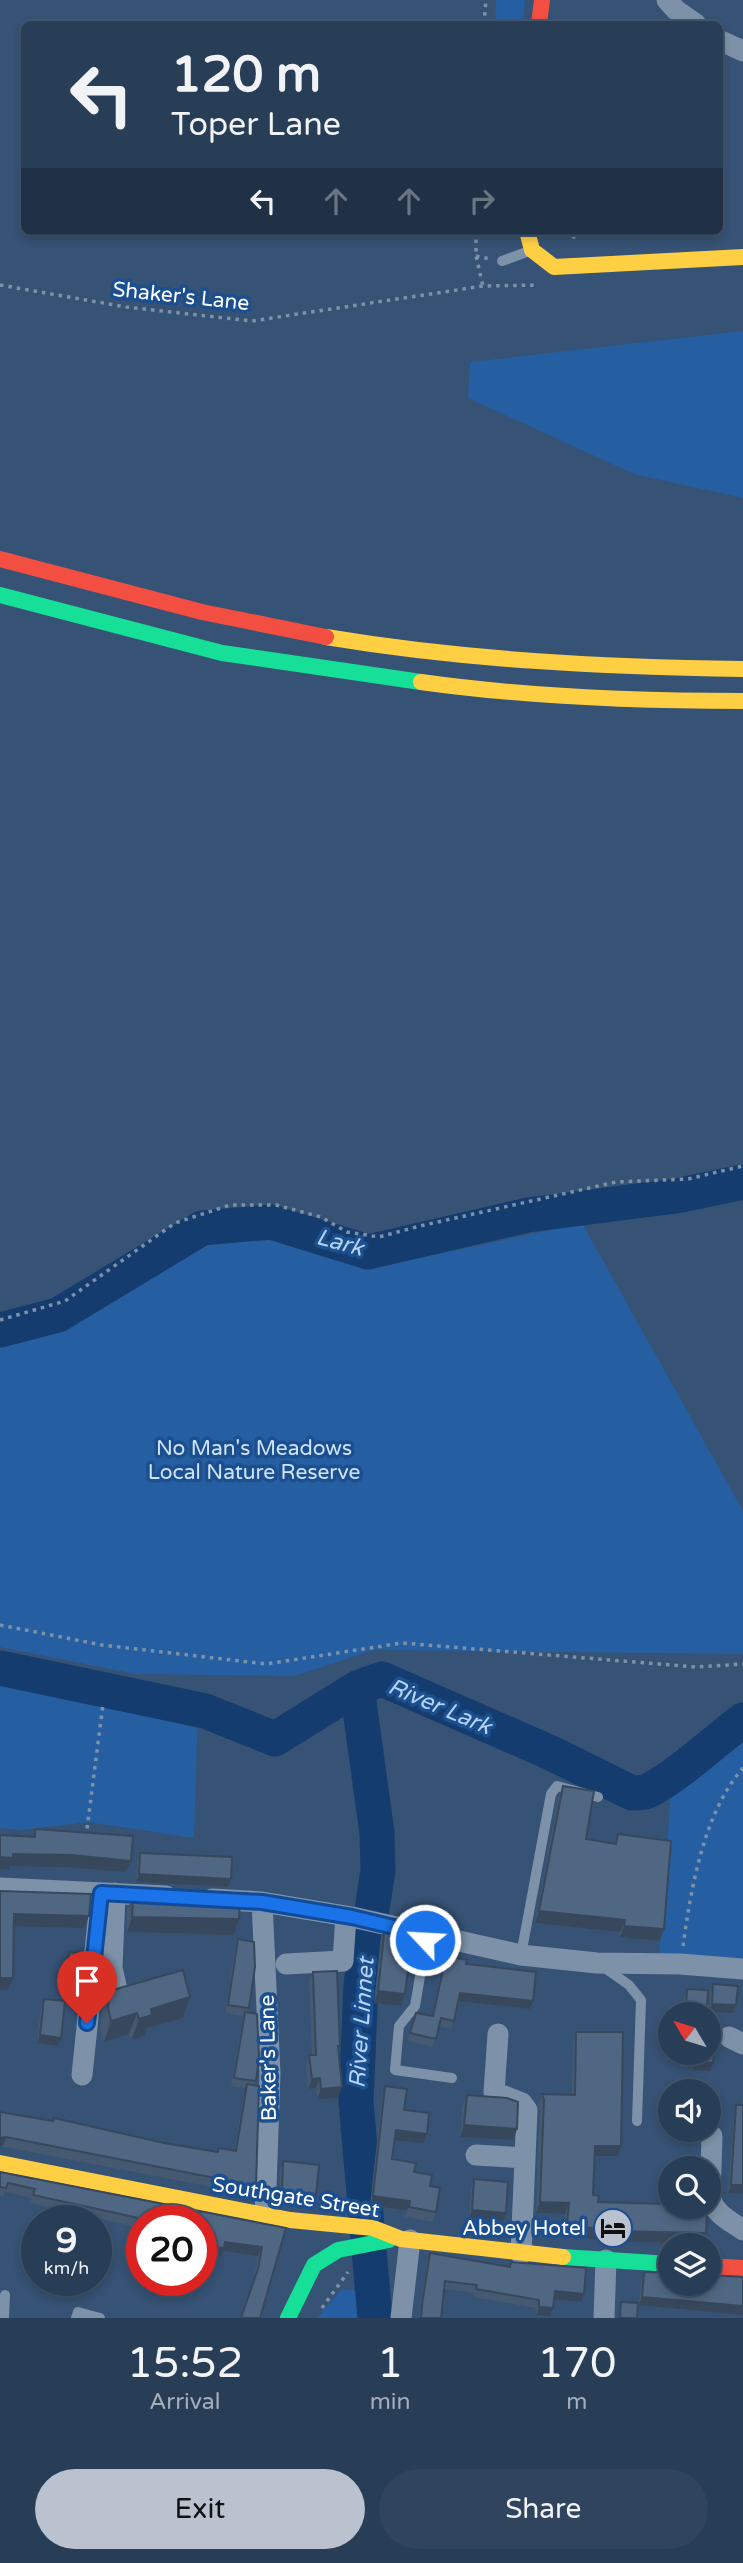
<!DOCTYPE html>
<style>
:root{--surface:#283e57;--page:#30455d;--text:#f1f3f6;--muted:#a5aeba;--line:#44576d;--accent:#b9c2ce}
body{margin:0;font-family:"Varela Round",sans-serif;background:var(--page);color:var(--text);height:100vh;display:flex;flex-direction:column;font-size:26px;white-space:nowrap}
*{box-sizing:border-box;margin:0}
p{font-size:23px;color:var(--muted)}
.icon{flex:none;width:38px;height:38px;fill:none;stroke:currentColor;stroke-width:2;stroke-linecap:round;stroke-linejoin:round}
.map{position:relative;height:2318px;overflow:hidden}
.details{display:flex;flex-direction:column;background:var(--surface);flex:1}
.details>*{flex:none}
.guide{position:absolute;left:21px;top:21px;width:702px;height:214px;border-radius:10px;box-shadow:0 4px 10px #0003,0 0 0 2px var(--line);background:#283e57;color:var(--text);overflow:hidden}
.needle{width:46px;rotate:308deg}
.buttons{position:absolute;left:658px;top:2002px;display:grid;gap:14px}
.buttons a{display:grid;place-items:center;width:63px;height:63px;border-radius:50%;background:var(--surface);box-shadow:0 4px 10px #0003,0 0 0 2px var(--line);font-size:35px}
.speed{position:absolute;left:21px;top:2205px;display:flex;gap:14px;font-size:35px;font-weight:700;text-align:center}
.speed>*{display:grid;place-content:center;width:91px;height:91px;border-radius:50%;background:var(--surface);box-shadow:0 4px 10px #0003,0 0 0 2px var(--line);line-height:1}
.speed small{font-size:18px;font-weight:400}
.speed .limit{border:10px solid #d22;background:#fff;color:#111}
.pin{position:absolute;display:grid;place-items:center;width:60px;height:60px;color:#fff;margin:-72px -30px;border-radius:50% 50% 50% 0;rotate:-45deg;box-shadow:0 0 7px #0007}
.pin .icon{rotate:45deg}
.me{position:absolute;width:77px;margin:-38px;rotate:295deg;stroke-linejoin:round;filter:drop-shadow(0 0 5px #0008)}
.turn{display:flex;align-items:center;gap:24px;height:147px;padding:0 35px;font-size:32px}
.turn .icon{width:91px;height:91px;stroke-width:2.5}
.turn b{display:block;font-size:49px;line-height:60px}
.lanes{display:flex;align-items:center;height:66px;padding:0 35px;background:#0003;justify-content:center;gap:35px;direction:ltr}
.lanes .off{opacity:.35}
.eta{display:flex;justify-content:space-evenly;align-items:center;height:119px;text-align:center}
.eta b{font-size:42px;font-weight:600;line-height:49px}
.button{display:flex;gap:14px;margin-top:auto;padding:14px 35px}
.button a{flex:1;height:80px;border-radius:42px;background:var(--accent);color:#111;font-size:28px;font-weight:600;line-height:80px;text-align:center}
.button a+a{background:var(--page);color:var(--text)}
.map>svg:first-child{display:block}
.green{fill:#265fa1}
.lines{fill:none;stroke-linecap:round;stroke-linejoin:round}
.river{stroke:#153c6e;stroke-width:35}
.path{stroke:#7d92a8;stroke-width:3.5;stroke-dasharray:3.5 5;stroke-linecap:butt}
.lane{stroke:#7d92a8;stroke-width:10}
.street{stroke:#7d92a8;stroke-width:21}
.fast{stroke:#16e098;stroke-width:16}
.slow{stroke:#ffcf43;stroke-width:16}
.jam{stroke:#f24e42;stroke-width:16}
.wall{fill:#455971}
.shaded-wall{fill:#38485c}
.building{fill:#506783;stroke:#38485c;stroke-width:2}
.route-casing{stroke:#114b97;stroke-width:18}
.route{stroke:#1a73e8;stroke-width:12}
.labels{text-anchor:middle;stroke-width:7;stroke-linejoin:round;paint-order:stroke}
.street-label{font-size:21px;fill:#fff;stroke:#1b4f8f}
.park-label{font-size:21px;fill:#cfe3fa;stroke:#1b4f8f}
.poi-label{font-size:21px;fill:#fff;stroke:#1b4f8f;text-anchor:end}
.water-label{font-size:23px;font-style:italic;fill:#b5d3f5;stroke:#1b4f8f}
</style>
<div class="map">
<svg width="743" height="2318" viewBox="0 0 743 2318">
<rect width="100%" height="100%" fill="#365274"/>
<path class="green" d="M496 0H525L523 24H495Z
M743 331V498L634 474 468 398 470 362Z
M582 1223 743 1511V1654L374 1650 294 1676 136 1674 0 1647V1340L60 1324 193 1244 276 1240 369 1269Z
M0 1681 198 1711 194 1838 88 1822 21 1830 0 1828Z
M743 1728V1959L659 1954 672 1778Z
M342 2289 370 2292 371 2318H317Z"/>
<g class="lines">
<path class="river" d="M0 1330 58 1315 202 1228 271 1222 368 1252 528 1215 676 1196 743 1182
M0 1668 205 1711 275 1739 357 1688 382 1679 551 1753 632 1793C638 1793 643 1793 648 1791 680 1774 714 1742 743 1720
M357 1688 377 1833 378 1870 361 1984 356 2102 375 2318"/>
<path class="path" d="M484 24 486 0
M476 231V256L483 286
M556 231 580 239
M476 256 491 259
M0 285 126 307 252 321 483 286 538 285
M0 1320 65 1301 175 1223 230 1205H276L321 1217 347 1232 379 1237 420 1226 616 1182 688 1179 743 1166
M0 1625 102 1645 266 1664 402 1643 696 1667 743 1664
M86 1837 103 1704
M683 1946C691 1888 704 1812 743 1768
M322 2308 348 2272"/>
<path class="lane" d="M502 261 532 250
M427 1935 415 2006 399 2026 395 2070 452 2078
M521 1955 551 1794 557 1786 598 1797
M602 1966 629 1985 641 2000 637 2121
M4 2318 5 2295
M76 2318 78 2312 100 2318"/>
<path class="street" d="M667 0 676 10 696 24
M719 40 743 51
M0 1888 166 1896
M115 1893 112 1968 118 1994
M212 1899 262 1902 352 1917 521 1955 597 1963 680 1964 743 1969
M262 1902 270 2074 265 2215
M286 1964 343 1961 346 1916
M498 2034 494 2092 522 2103 527 2110 521 2254
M729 2037 743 2044
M82 2075 101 1893
M712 2136 710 2198C716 2215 729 2220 743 2230
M476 2155 525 2158
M401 2318 410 2240
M604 2318 606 2260"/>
<path class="fast" d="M0 595 222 653 421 682
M563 2257 670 2264
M288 2318 314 2265 338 2250 389 2240"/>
<path class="slow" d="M527 231 532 250 554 267 743 257
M326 637C464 660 603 667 743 669
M421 682C528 697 636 701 743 701
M0 2163 290 2220 373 2228 401 2239 563 2257"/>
<path class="jam" d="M539 24 542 0
M0 559 202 612 326 637
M709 2266 743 2268"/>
</g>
<path class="wall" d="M563 1786 586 1839 615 1844 618 1834 664 1929 660 1941 620 1937V1932L535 1923 558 1798Z
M140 1853 231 1879 228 1887 136 1882 137 1861Z
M133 1895 239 1919 234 1935 127 1932V1910Z
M385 1925 401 2006 374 2003 381 1937Z
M238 1939 249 2008 247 2013 256 2081 254 2085 256 2186 253 2195 0 2146V2112L53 2121 54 2118 164 2143 218 2152 219 2148 234 2151 244 2093 245 2088 231 2086 242 2020 243 2016 225 2013 235 1947Z
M69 1952 77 1998 62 1996 67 1960Z
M446 1956 466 1964 533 2001 530 2009 458 2001 451 2029 439 2026 433 2047 407 2041 416 2013 432 2016 443 1964Z
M313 1972 339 2051 338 2098 317 2099 316 2088 308 2089 306 2066 309 2055H312L309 1982Z
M713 1984 736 2005 733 2013 709 2012 710 1992Z
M687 1989 705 2014H683L684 1997Z
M109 1991 183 2018 147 2028 145 2036 131 2040 129 2034 104 2042 100 2029 102 2012Z
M44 1999 58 2046 37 2043 41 2007Z
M576 2032 621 2146 618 2156H595L593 2195 598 2202 660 2204 661 2182 664 2172H667L671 2162 688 2211 706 2233 703 2244 606 2241 563 2235 565 2214 536 2213 540 2111 538 2104 542 2094 572 2095 573 2042Z
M693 2053H709L713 2063 710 2071 692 2070Z
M385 2086 404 2110 423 2143 395 2140 392 2159 414 2172 430 2186 436 2212 433 2222 405 2217 407 2211 370 2205 382 2096Z
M743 2091V2194L728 2193 734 2113 736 2105H742Z
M467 2095 517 2129 513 2140 460 2137 462 2107Z
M283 2161 316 2194 313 2203 279 2199 280 2169Z
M0 2172 286 2228 254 2277 258 2256 223 2251 221 2256 201 2221H142V2241L137 2239 140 2228 30 2203 32 2198 5 2192 3 2196H0Z
M474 2179 506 2213 503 2221 469 2218 471 2187Z
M430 2253 509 2267 511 2262 584 2294 581 2302 554 2299 550 2316 536 2315V2308L473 2297 474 2293 444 2289 441 2318H419L427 2261Z
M644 2272 743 2277 639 2305 641 2280Z"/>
<path class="shaded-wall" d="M13 1854 72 1855 131 1861 126 1872 67 1867 10 1866 9 1870 0 1869V1857Z
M139 1874 231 1879 228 1887 136 1882Z
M539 1911 625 1920 620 1932 535 1923Z
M14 1914 89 1916 84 1928 10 1926Z
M132 1917 239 1919 234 1935 127 1932Z
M624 1926 664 1929 660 1941 620 1937Z
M0 1978H13L8 1990H0Z
M65 1988 80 1990 77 1998 62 1996Z
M378 1991 405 1994 401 2006 374 2003Z
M460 1993 533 2001 530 2009 457 2001Z
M190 1997 183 2018 147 2028 145 2036 131 2040 139 2019 151 2009Z
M712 2004 736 2005 733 2013 709 2012Z
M686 2008 707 2010 705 2014H684Z
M137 2013 129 2034 104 2042 111 2021Z
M40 2035 61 2038 58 2046 37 2043Z
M695 2062 713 2063 710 2071 692 2070Z
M320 2078 316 2088 308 2089 312 2079Z
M342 2087 338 2098 317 2099 321 2089Z
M464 2125 517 2129 513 2140 460 2137Z
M396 2130 427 2134 423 2143 392 2140Z
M6 2137 3 2146H0V2138Z
M595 2146H621L618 2156H592Z
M731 2185H743V2194L728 2193Z
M282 2191 316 2194 313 2203 279 2199Z
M373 2196 410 2201 407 2211 370 2205Z
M540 2202 569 2203 565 2214 536 2213Z
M472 2210 506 2213 503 2221 469 2218Z
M567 2224 706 2233 703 2244 606 2241 563 2235Z
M225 2242 262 2247 258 2256 223 2251 221 2256 201 2254V2245Z
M555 2291 584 2294 581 2302 552 2299Z
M642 2297 743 2306V2315L639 2305Z
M539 2307 553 2308 550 2316 536 2315Z"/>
<path class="building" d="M563 1786 594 1791 586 1839 616 1844 618 1834 671 1841 664 1929 624 1926 625 1920 539 1911Z
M35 1829 133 1836 131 1861 72 1855 13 1854V1858L0 1857V1835L35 1837Z
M140 1853 232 1857 231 1879 139 1874Z
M0 1891 91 1894 89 1916 14 1914 13 1978H0Z
M140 1893 240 1899 239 1919 132 1917 133 1895H140Z
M385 1925 413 1931 405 1994 378 1991Z
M238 1939 254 1942 255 1967 249 2008 228 2005Z
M69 1952 84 1954 80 1990 65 1988Z
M446 1956 467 1960 466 1964 536 1972 533 2001 460 1993 454 2021 441 2018 436 2039 410 2033 416 2013 433 2016Z
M183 1970 190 1997 151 2009 152 2015 139 2019 137 2013 111 2021 108 2008 109 1991Z
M337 1971 340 2046H338L342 2087 321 2089 320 2078 312 2079 309 2055H316L313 1972Z
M713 1984 738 1986 736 2005 712 2004Z
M687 1989 708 1990 707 2010 686 2008Z
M44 1999 65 2001 61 2038 40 2035Z
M245 2012 257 2014 259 2057 256 2081 234 2078Z
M576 2032H623L621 2146H595L593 2195 599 2196 598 2202 663 2204 664 2172H670V2207H688V2211L707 2212 706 2233 610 2231 567 2224 569 2203 540 2202 544 2100 542 2094 575 2095Z
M709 2034H715L713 2063 695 2062V2053H709Z
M247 2084 259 2086 256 2186 6 2137 0 2138V2112L53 2121 54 2118 164 2143 218 2152 219 2148 236 2151Z
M385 2086 407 2089 404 2110 429 2113 427 2134 396 2130 392 2159 416 2163 414 2172 432 2175 430 2186 440 2188 436 2212 409 2207 410 2201 373 2196Z
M673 2089H706V2091H673Z
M467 2095 507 2098 518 2102 517 2129 464 2125Z
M736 2105H743V2185H731Z
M283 2161 319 2165 316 2194 282 2191Z
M671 2162 690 2163V2168H670Z
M0 2172 286 2228 260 2318H241L258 2269 262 2247 225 2242 224 2248 201 2245V2221H142L143 2219 33 2195 35 2189 8 2183 6 2188 0 2187Z
M474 2179 508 2182 506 2213 472 2210Z
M430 2253 510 2267 511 2262 586 2268 584 2294 555 2291 553 2308 539 2307V2300L476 2289 477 2285 445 2281 441 2318H421L422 2305Z
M644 2272 670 2273V2284H709V2275L743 2277V2306L642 2297Z
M621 2302 638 2303 637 2318H620Z"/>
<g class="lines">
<defs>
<path id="route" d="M87 2023 101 1893 262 1902 352 1917 427 1935 425 1940"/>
</defs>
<use href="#route" class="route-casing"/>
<use href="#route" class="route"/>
</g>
<defs>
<symbol id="hotel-disc" viewBox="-11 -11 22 22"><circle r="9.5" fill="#b9c2ce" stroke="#1b4f8f"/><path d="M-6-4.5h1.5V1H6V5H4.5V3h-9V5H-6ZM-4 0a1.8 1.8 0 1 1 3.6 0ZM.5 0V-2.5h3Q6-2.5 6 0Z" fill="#111"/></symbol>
</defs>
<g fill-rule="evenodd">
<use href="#hotel-disc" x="591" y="2206" width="44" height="44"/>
</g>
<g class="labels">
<g class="street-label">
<text transform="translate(181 296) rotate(6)" y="7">Shaker's Lane</text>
<text transform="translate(268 2058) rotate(-91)" y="7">Baker's Lane</text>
<text transform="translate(296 2197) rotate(9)" y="7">Southgate Street</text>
</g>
<g class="park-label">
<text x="254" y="1455">No Man's Meadows<tspan x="254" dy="24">Local Nature Reserve</tspan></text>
</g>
<g class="poi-label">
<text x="586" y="2235">Abbey Hotel</text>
</g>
<g class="water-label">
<text transform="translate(340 1242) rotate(15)" y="8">Lark</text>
<text transform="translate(440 1706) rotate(23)" y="8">River Lark</text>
<text transform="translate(361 2023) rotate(-86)" y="8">River Linnet</text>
</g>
</g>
</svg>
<div class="buttons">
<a><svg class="needle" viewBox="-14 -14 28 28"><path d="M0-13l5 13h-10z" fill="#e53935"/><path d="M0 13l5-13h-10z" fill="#a5aeba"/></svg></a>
<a><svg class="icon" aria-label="sound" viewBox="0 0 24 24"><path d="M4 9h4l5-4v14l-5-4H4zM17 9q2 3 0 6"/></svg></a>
<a><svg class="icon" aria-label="search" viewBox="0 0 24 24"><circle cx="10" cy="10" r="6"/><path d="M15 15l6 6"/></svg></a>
<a><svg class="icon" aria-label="layers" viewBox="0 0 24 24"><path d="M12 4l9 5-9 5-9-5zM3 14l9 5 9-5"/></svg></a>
</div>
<div class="speed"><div>9<small>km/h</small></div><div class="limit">20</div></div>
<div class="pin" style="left:87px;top:2023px;background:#d93025"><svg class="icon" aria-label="arrive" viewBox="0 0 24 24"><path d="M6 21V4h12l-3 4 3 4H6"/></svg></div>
<svg class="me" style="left:425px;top:1940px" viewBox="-20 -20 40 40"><circle r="17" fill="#1a73e8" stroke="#fff" stroke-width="3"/><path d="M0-11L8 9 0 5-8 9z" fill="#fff"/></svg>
<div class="guide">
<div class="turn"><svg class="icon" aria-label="left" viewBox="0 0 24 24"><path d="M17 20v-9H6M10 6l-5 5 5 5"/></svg><div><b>120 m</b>Toper Lane</div></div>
<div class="lanes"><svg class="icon" aria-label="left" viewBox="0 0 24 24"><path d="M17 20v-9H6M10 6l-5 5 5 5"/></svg><svg class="icon off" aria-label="ahead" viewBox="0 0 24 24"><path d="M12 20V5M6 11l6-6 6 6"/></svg><svg class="icon off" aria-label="ahead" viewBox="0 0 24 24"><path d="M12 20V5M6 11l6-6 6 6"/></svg><svg class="icon off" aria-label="right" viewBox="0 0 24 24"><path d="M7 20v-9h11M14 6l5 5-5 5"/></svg></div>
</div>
</div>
<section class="details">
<div class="eta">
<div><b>15:52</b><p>Arrival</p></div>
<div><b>1</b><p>min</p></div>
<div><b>170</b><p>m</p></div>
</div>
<div class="button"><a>Exit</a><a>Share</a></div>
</section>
